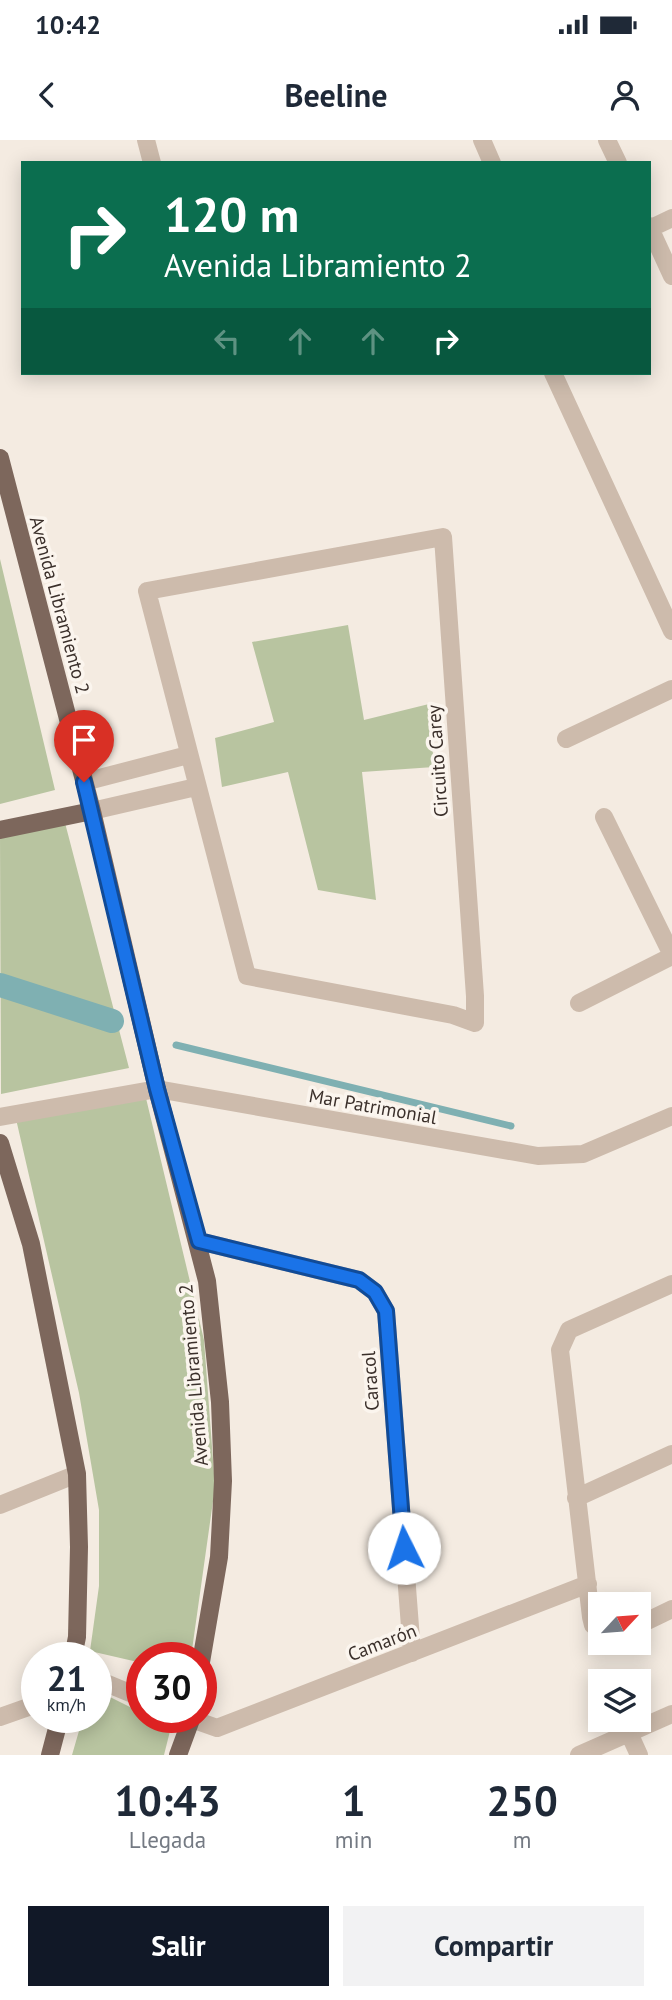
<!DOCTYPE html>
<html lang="es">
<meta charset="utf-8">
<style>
:root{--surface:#fff;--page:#f2f2f3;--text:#1f2937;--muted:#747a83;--accent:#111827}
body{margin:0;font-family:"PT Sans",sans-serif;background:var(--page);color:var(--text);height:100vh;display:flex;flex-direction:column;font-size:26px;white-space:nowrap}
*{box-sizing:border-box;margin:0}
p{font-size:23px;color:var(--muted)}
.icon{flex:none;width:38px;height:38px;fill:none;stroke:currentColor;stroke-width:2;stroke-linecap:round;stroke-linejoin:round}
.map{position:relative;height:1615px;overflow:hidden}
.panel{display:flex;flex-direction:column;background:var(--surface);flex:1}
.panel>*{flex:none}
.banner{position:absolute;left:21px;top:21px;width:630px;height:214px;border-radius:0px;box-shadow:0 4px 18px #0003;background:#0b6e4f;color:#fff;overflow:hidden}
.needle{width:46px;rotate:64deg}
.tools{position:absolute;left:588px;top:1452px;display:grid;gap:14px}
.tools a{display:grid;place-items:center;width:63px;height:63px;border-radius:0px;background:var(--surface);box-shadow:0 4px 18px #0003;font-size:35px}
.speed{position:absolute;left:21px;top:1502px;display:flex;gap:14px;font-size:35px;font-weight:700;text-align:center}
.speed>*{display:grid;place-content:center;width:91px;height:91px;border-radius:50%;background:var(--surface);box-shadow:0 4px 18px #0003;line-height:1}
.speed small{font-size:18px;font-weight:400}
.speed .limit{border:10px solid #d22;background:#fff;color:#111}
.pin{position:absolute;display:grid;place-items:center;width:60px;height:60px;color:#fff;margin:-72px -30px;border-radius:50% 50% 50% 0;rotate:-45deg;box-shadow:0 0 7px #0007}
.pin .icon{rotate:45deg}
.me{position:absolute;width:77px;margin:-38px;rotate:356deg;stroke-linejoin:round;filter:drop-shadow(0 0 5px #0008)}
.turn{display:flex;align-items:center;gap:24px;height:147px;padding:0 28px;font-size:32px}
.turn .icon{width:91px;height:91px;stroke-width:2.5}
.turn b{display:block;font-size:49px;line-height:60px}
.lanes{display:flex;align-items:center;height:66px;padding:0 28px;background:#0003;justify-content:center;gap:35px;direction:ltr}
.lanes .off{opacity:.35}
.eta{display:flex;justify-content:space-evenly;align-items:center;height:119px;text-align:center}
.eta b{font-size:42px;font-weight:700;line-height:49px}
.button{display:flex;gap:14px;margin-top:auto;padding:14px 28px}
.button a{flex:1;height:80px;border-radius:0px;background:var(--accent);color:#fff;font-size:28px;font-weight:700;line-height:80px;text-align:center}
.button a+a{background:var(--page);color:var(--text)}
.status{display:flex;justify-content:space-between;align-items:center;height:49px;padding:0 35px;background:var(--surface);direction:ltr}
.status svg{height:19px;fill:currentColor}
header{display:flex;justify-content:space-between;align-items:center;height:91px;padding:0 28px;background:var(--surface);font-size:32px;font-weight:700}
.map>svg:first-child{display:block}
.green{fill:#b8c4a0}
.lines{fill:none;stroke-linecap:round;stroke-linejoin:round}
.stream{stroke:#7fb0b2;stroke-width:7}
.canal{stroke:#7fb0b2;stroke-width:24}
.minor{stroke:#cdbbac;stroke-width:18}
.major{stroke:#7d675c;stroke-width:18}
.route-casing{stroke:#114b97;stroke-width:18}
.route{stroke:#1a73e8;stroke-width:12}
.labels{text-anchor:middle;stroke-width:7;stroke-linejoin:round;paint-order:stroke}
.street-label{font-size:19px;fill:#3b302b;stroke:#fbf5ee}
</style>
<div class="status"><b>10:42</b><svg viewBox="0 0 49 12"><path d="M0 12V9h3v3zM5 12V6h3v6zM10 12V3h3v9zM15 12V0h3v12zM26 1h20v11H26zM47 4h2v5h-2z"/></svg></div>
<header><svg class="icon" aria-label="back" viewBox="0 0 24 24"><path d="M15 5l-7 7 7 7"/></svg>Beeline<svg class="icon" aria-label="person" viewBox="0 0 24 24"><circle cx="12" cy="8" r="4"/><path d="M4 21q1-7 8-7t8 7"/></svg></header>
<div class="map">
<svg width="672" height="1615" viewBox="0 0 672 1615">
<rect width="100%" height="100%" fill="#f4ebe1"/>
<path class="green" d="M0 419 55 650 0 664Z
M348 485 364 580 429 564 434 627 362 632 376 760 318 750 288 632 222 647 215 598 274 582 252 502Z
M64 679 129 928 1 954 0 696Z
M145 954 204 1200 215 1347 191 1517H142V1523L90 1511 99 1446V1370L79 1253 16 979Z
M96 1550 142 1573V1577H150L171 1587 164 1615H72L83 1577H96Z"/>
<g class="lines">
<path class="stream" d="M176 905 511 986"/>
<path class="canal" d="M0 845 112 881"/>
<path class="minor" d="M146 0 152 23
M482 0 492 23
M607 0 618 23
M649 86 672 136
M649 89 672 78
M553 233 672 491
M443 397 475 856V883L453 875 247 836 147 451Z
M566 599 672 549
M84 642 188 615
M92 671 196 647
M604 677 672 815
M579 863 672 816
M0 977 157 949 538 1016 583 1014 672 976
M199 1101 359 1140 375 1152 386 1171 412 1513
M576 1358 672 1314
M0 1365 77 1334
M639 1485 672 1469
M600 1491 593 1485 591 1477 560 1210 569 1190 672 1144
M96 1539 142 1558
M0 1577 37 1564
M186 1577 217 1588 588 1444
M629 1593 639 1615
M579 1615 672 1574"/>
<path class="major" d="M0 318 92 671 157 949 207 1141 220 1262 223 1341 219 1417 201 1522
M0 690 92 671
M0 1003 31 1104 77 1334 79 1407 77 1497 73 1517
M50 1615 60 1577
M178 1615 192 1577"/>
</g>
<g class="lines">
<defs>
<path id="route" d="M84 642 157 949 199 1101 359 1140 375 1152 386 1171 404 1408"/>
</defs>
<use href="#route" class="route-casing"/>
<use href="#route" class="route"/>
</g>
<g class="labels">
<g class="street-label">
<text transform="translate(60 465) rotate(75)" y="7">Avenida Libramiento 2</text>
<text transform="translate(437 621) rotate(-94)" y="7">Circuito Carey</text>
<text transform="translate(373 966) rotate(10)" y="7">Mar Patrimonial</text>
<text transform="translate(193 1235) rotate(-95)" y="7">Avenida Libramiento 2</text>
<text transform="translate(370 1241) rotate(-94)" y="7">Caracol</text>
<text transform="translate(382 1502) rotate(-21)" y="7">Camarón</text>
</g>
</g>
</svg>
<div class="tools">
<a><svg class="needle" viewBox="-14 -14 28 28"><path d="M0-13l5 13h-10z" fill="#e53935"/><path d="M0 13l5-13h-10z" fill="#747a83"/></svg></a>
<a><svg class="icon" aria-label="layers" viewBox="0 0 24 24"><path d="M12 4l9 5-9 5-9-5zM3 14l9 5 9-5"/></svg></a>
</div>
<div class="speed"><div>21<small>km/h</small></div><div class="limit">30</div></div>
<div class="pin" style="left:84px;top:642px;background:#d93025"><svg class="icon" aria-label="arrive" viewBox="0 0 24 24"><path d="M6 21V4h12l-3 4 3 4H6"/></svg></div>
<svg class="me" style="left:404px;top:1408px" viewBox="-20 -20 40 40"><circle r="19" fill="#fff"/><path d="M0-13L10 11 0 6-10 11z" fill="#1a73e8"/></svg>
<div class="banner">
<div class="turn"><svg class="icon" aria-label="right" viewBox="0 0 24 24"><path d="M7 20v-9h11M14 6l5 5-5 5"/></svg><div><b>120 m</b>Avenida Libramiento 2</div></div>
<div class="lanes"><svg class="icon off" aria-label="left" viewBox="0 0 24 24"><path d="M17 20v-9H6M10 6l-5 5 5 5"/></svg><svg class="icon off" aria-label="ahead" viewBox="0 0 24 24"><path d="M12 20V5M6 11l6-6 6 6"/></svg><svg class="icon off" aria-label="ahead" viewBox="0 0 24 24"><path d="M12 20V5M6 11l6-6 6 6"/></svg><svg class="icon" aria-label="right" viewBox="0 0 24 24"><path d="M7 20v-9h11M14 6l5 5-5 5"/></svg></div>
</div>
</div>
<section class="panel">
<div class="eta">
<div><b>10:43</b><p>Llegada</p></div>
<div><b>1</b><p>min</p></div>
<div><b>250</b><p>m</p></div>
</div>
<div class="button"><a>Salir</a><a>Compartir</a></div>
</section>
